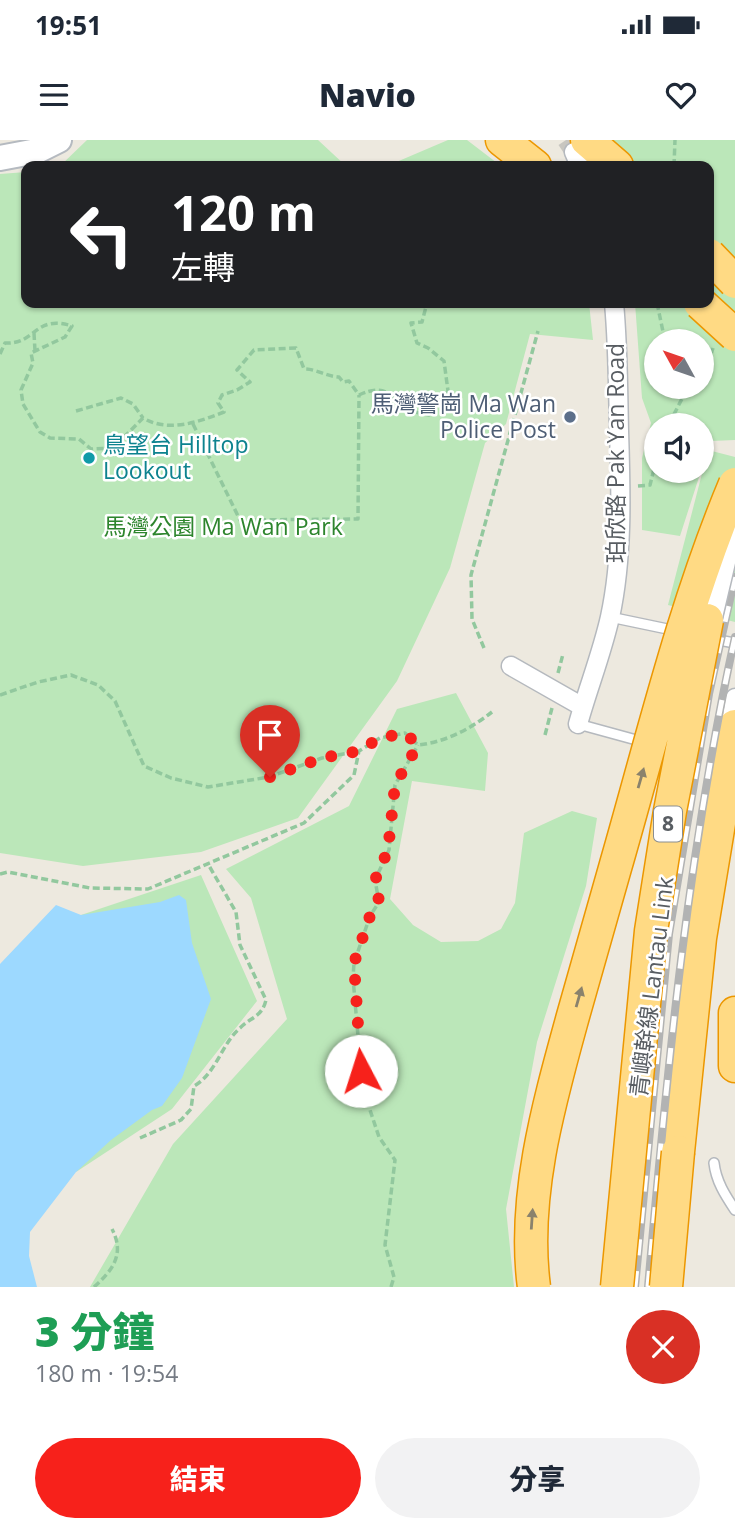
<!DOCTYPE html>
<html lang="zh-TW">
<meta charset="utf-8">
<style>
:root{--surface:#fff;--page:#f2f2f3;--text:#1f2937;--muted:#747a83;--accent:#f7211b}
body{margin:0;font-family:"Open Sans","Noto Sans TC",sans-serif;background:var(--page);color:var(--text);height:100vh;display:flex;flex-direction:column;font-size:26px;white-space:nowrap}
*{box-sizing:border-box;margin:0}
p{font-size:23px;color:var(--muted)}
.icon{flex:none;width:38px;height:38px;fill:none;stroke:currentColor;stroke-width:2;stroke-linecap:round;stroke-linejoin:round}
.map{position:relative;height:1147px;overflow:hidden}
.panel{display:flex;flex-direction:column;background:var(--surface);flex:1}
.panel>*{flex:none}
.top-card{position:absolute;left:21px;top:21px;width:693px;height:147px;border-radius:14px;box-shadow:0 2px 5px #0004;background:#202124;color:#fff;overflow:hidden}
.needle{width:46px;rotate:310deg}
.tools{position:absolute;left:644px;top:189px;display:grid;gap:14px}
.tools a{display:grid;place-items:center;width:70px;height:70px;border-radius:50%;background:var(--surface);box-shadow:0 2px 5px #0004;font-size:35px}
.pin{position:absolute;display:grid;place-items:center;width:60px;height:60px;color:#fff;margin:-72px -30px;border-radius:50% 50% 50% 0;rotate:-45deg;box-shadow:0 0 7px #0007}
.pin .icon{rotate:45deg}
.me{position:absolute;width:77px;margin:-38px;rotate:355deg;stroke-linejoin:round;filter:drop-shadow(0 0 5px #0008)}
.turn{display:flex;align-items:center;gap:24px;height:147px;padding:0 35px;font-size:32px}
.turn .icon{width:91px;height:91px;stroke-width:2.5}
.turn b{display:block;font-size:49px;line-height:60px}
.round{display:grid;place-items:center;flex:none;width:74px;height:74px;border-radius:37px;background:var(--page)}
.headline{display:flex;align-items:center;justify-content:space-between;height:119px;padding:0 35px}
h1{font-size:42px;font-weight:800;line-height:52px;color:#1e9e55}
.button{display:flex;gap:14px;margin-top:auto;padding:14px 35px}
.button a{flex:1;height:80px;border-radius:42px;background:var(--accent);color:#fff;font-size:28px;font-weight:800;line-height:80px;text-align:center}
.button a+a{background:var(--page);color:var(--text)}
.status{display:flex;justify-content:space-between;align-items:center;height:49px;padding:0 35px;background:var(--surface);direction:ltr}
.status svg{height:19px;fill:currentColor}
header{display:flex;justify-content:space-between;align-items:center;height:91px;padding:0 35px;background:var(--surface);font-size:32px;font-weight:800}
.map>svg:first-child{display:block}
.green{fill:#bbe7b9;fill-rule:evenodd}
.water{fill:#9dd9ff}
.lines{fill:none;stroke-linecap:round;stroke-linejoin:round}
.street-tunnel{stroke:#c8c6c0;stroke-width:18;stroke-dasharray:18 9;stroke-linecap:butt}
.lane-casing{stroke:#b5b9be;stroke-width:12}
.street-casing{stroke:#b5b9be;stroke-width:21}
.secondary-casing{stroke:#b5bac0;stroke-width:28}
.highway-casing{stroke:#ec9700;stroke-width:35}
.path{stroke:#92c89e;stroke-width:3.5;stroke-dasharray:7 3.5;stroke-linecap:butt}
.lane{stroke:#fff;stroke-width:9}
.street{stroke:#fff;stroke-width:18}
.secondary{stroke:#fff;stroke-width:24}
.highway{stroke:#ffda84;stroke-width:32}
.rail-casing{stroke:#b2b3b3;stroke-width:8}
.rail{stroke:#fff;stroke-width:5;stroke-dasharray:16;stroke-linecap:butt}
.street-bridge-casing{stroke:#b5b9be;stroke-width:21;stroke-linecap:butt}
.highway-bridge-casing{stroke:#ec9700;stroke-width:35;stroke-linecap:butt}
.street-bridge{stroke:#fff;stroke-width:18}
.highway-bridge{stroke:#ffda84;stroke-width:32}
.oneway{fill:#8a826c}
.route{stroke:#f7211b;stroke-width:12;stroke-dasharray:0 21.6}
.service-dot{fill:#5c6f8a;stroke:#fff;stroke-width:2.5}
.culture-dot{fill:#0f9aa8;stroke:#fff;stroke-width:2.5}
.labels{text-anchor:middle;stroke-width:5;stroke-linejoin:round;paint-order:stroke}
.shield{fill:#fff;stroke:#8a8e91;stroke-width:2}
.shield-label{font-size:21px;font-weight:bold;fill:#585d62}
.service-label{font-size:23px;fill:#4e5e75;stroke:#fff;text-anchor:end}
.culture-label{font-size:23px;fill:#0d838f;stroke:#fff;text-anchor:start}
.street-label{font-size:23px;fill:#585d62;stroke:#fff}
.park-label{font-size:23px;fill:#2d852d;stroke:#fff}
</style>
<div class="status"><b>19:51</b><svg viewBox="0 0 49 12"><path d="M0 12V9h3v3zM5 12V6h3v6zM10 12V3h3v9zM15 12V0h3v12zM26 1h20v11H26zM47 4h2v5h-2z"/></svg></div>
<header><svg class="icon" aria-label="menu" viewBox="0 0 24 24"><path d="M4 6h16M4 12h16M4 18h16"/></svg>Navio<svg class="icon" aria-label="heart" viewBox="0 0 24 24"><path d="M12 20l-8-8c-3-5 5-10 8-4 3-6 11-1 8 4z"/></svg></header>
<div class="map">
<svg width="735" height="1147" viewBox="0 0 735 1147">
<rect width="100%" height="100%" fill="#ede9df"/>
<path class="green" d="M87 0H318L346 26H60Z
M448 0H467L501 26H387Z
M595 0H735V300L711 301 708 310 735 317V482L668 465 705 322 702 329V285H656V331H701L680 396 642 390V318L651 283 642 258 635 163H709V26H607ZM656 201H702V247H656Z
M26 32V163H589L593 200 530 194 506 284 485 303 450 428 397 541 298 678 201 712 83 726 0 713V34Z
M456 553 488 613 485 651 412 641 390 759 413 785 441 802 478 801 501 789 515 763 524 693 572 671 597 678 586 746 537 902 506 1069 514 1147H90L173 1004 287 879 251 758 226 729 349 666 397 569Z
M201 735 257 861 172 969 76 1032 170 853 81 775Z"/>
<path class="water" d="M179 755 186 760 192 803 211 859 182 938 162 966 152 970 111 1000 76 1032 30 1092 29 1116 37 1147H0V824L56 765 81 775 160 762Z"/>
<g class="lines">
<path class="street-tunnel" d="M566 0 574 12"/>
<defs>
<path id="lane" d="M610 477 677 491
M708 498 735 503
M578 584 673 610
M714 1023C716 1041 725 1055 735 1070"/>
<path id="street" d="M574 12 580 26
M511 526 583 567
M578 584C588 548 602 513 610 477 623 417 621 352 619 291 618 248 618 205 614 163
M729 593 735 558"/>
<path id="secondary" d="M0 18 37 11 59 0"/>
<path id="highway" d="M502 0 535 26
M587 0 617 26
M735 873V926
M678 1012 700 798 735 586"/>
</defs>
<use href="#lane" class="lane-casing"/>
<use href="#street" class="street-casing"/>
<use href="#secondary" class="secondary-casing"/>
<use href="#highway" class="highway-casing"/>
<path class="path" d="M674 26 675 0
M657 163 665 201
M34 193 35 211
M0 214 5 203C36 205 34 174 72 186L65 197 31 213 33 223 21 250 23 264 40 292 50 298 79 299 91 309 113 308 143 278C169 293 198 282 224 272L218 263 222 255 237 250 250 242 237 230 254 210 296 208 304 229C317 229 325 236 339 237L343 242 349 241 359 255C388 242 389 258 412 270 417 273 423 274 429 275L448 251 444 221 428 208 417 203 411 183 422 182 427 163
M702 231 707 227 713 208
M76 271 121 258 133 264 143 278
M193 284 240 380 358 379 359 255
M669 284 688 247
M638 346 650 345 656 321
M484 508 472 479 471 435 538 191
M558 533 563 514
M0 555 38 542 71 535 98 545 115 561 144 626 171 638 208 647 269 637 322 618 359 611
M545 595 552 568
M0 734 8 732 90 748 148 749 304 683 354 635 359 611 380 598 405 593 418 605C446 602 470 589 492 572
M140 998 181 980 191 969 194 946C216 934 222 903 240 888 251 877 262 877 266 860L240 805 236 772 208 724
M94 1147C113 1130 125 1114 112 1089
M391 1147 394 1137 385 1105 395 1020 379 997 368 964 361 931 353 838 354 823 370 776 379 762 375 740 389 710 395 645 418 605"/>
<use href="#lane" class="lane"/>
<use href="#street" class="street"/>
<use href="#secondary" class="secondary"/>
<use href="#highway" class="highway"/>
<defs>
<path id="rail" d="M635 1147 669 794 709 554 735 437
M648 1147C667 929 688 711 735 497"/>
</defs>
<use href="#rail" class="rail-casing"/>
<use href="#rail" class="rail"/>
<defs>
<path id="street-bridge" d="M710 490 735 384"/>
<path id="highway-bridge" d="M709 115 735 142
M700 163 735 195
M534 1147C522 1057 549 963 573 876 587 827 601 778 615 728 652 600 683 468 735 344
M617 1147 651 791 670 671 707 480
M666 1147 678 1012"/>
</defs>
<use href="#street-bridge" class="street-bridge-casing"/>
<use href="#highway-bridge" class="highway-bridge-casing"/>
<use href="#street-bridge" class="street-bridge"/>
<use href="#highway-bridge" class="highway-bridge"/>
</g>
<defs><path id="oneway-solid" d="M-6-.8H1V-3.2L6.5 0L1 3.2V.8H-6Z" transform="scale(1.75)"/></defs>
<g class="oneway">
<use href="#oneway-solid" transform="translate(641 638) rotate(-74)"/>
<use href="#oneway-solid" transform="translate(579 857) rotate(-74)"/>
<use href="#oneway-solid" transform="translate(532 1079) rotate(-86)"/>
</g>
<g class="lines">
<path class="route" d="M270 637 322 618 359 611 380 598 405 593 418 605 395 645 388 710 375 740 379 761 370 776 354 823 361 931"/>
</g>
<circle class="service-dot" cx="570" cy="277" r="7"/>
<circle class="culture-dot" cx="89" cy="318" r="7"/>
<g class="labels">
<rect class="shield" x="654" y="666.5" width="28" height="35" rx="5"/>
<g class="shield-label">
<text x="668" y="691">8</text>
</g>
<g class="service-label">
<text x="556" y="272">馬灣警崗 Ma Wan<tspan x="556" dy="26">Police Post</tspan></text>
</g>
<g class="culture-label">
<text x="103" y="313">鳥望台 Hilltop<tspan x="103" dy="26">Lookout</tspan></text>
</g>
<g class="street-label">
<text transform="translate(616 313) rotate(-90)" y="8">珀欣路 Pak Yan Road</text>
<text transform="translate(652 847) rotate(-83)" y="8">青嶼幹線 Lantau Link</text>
</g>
<g class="park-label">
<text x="223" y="395">馬灣公園 Ma Wan Park</text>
</g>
</g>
</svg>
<div class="tools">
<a><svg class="needle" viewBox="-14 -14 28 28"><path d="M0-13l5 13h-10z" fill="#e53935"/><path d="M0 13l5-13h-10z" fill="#747a83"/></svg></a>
<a><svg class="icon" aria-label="sound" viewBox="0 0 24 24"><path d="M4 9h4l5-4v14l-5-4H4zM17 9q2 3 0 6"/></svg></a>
</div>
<div class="pin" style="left:270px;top:637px;background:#d93025"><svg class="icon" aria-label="arrive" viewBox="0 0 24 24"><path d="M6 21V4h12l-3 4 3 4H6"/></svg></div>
<svg class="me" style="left:361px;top:931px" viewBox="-20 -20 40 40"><circle r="19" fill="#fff"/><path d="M0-13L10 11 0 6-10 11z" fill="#f7211b"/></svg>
<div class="top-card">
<div class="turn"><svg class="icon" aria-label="left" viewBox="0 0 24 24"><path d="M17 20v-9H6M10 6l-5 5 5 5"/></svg><div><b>120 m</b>左轉</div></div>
</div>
</div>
<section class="panel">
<div class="headline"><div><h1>3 分鐘</h1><p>180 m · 19:54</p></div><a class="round" style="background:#d93025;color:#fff"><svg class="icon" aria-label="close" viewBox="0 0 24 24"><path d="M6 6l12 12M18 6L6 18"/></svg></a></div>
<div class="button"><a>結束</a><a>分享</a></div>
</section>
